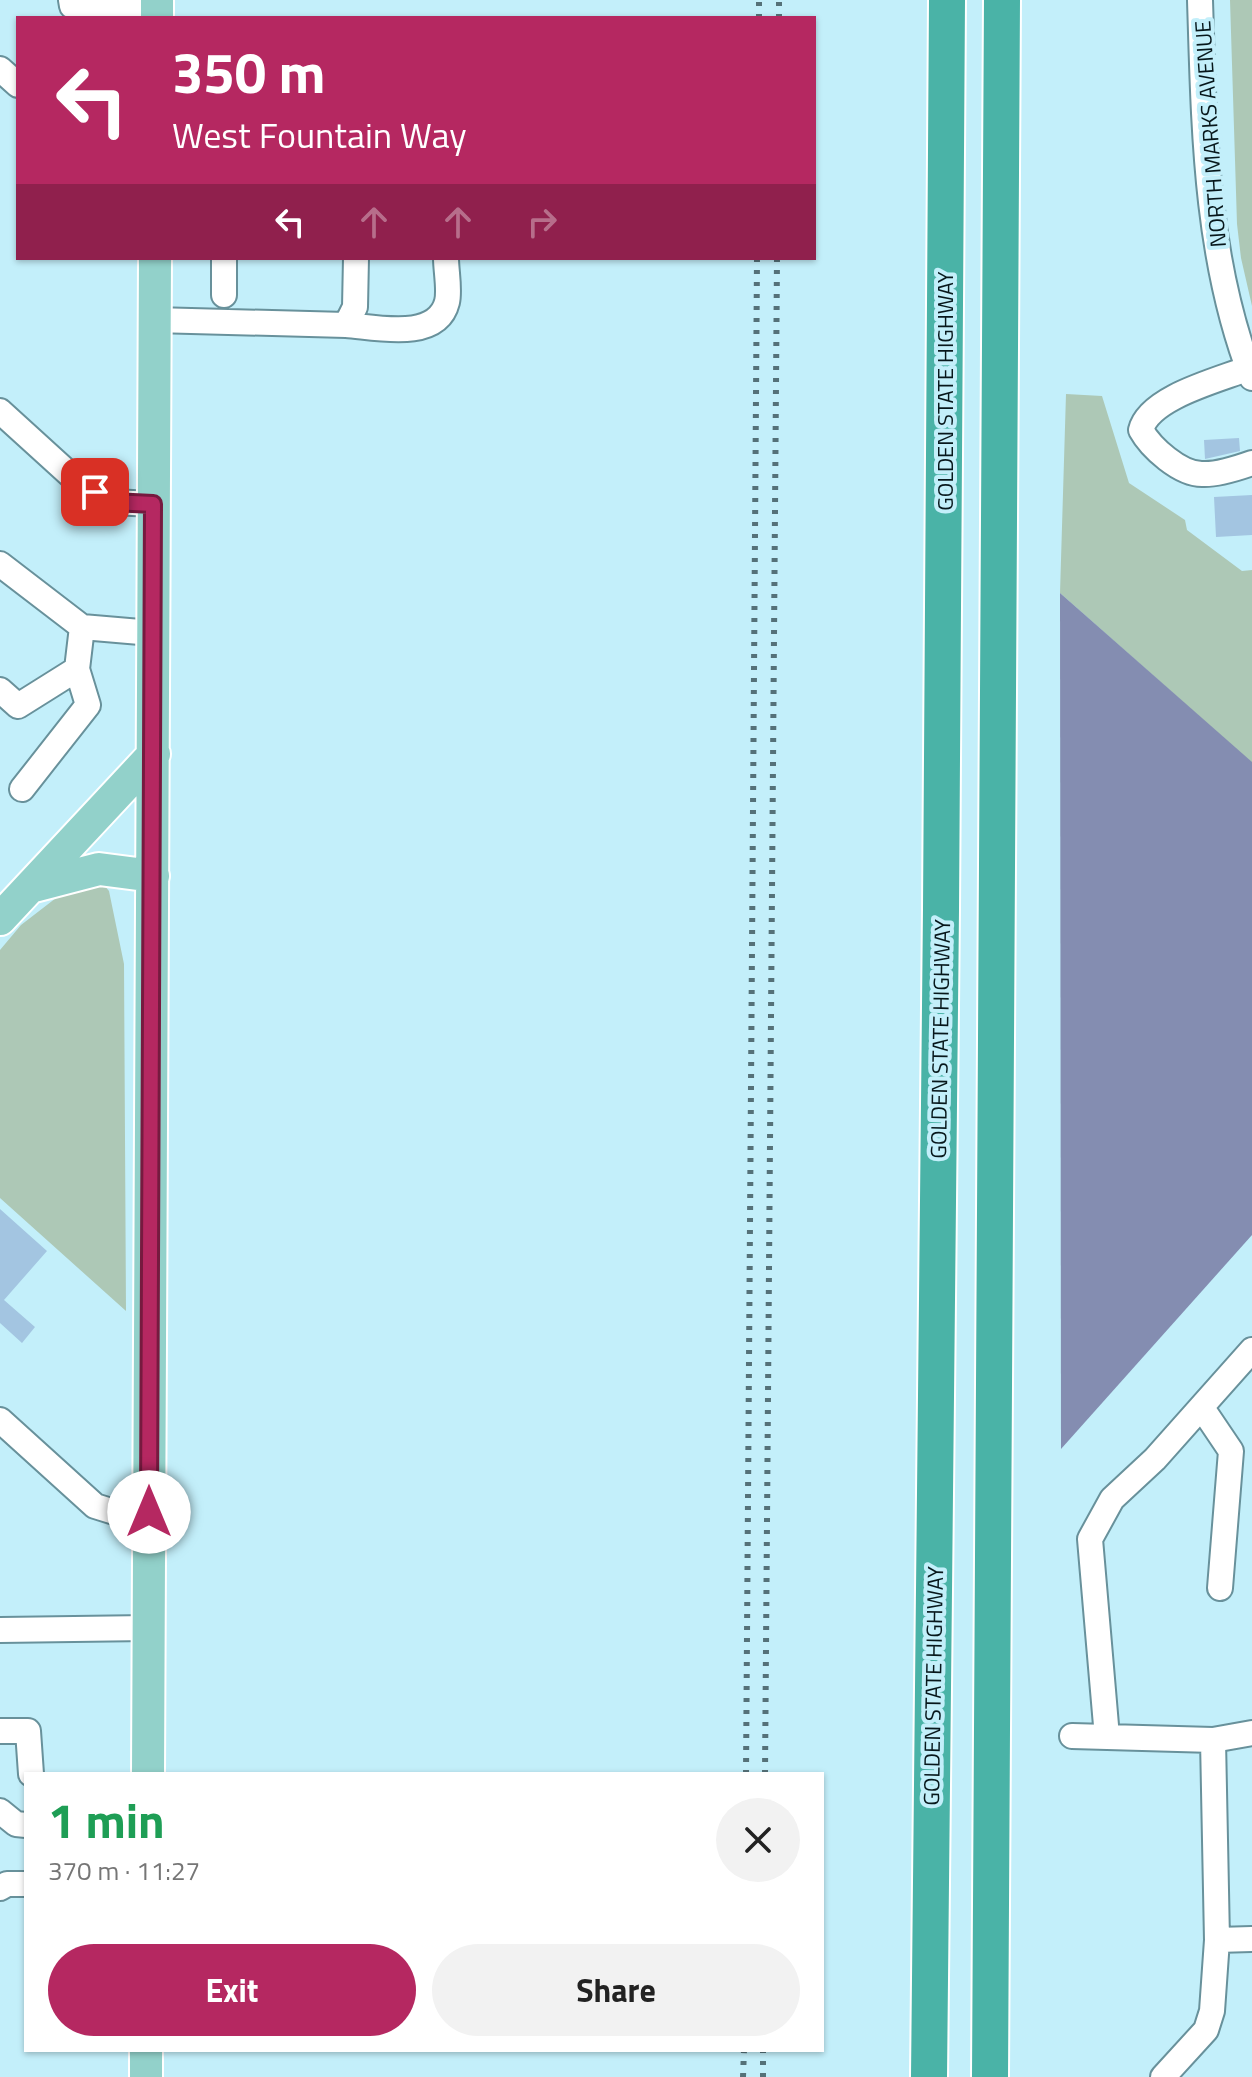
<!DOCTYPE html>
<meta charset="utf-8">
<style>
:root{--surface:#fff;--page:#f2f2f2;--text:#222;--muted:#767676;--accent:#b52861}
body{margin:0;font-family:"Titillium Web",sans-serif;background:var(--page);color:var(--text);height:100vh;display:flex;flex-direction:column;font-size:30px;white-space:nowrap}
*{box-sizing:border-box;margin:0}
p{font-size:26px;color:var(--muted)}
.icon{flex:none;width:44px;height:44px;fill:none;stroke:currentColor;stroke-width:2;stroke-linecap:round;stroke-linejoin:round}
.map{position:relative;flex:1;overflow:hidden}
.sheet{position:absolute;left:24px;top:1772px;width:800px;height:280px;display:flex;flex-direction:column;background:var(--surface);border-radius:0px;box-shadow:0 2px 6px #0004}
.sheet>*{flex:none}
.hud{position:absolute;left:16px;top:16px;width:800px;height:244px;border-radius:0px;box-shadow:0 2px 6px #0004;background:#b52861;color:#fff;overflow:hidden}
.pin{position:absolute;display:grid;place-items:center;width:68px;height:68px;color:#fff;margin:-34px;border-radius:16px;box-shadow:0 4px 12px #0006}
.me{position:absolute;width:88px;margin:-44px;rotate:0deg;stroke-linejoin:round;filter:drop-shadow(0 0 6px #0008)}
.turn{display:flex;align-items:center;gap:28px;height:168px;padding:0 24px;font-size:36px}
.turn .icon{width:104px;height:104px;stroke-width:2.5}
.turn b{display:block;font-size:56px;line-height:68px}
.lanes{display:flex;align-items:center;height:76px;padding:0 24px;background:#0003;justify-content:center;gap:40px;direction:ltr}
.lanes .off{opacity:.35}
.round{display:grid;place-items:center;flex:none;width:84px;height:84px;border-radius:42px;background:var(--page)}
.summary{display:flex;align-items:center;justify-content:space-between;height:136px;padding:0 24px}
h1{font-size:48px;font-weight:700;line-height:60px;color:#1e9e55}
.cta{display:flex;gap:16px;margin-top:auto;padding:16px 24px}
.cta a{flex:1;height:92px;border-radius:48px;background:var(--accent);color:#fff;font-size:32px;font-weight:700;line-height:92px;text-align:center}
.cta a+a{background:var(--page);color:var(--text)}
.map>svg:first-child{display:block}
.green{fill:#adc8b6}
.water{fill:#848db1}
.building{fill:#a3c5e1}
.lines{fill:none;stroke-linecap:round;stroke-linejoin:round}
.minor-casing{stroke:#68919b;stroke-width:28}
.major-casing{stroke:#fff;stroke-width:36}
.highway-casing{stroke:#fff;stroke-width:40}
.minor{stroke:#fff;stroke-width:24}
.major{stroke:#92d1ca;stroke-width:32}
.highway{stroke:#4ab3a7;stroke-width:36}
.rail{stroke:#557178;stroke-width:6;stroke-dasharray:4 8;stroke-linecap:butt}
.route-casing{stroke:#761a3f;stroke-width:20}
.route{stroke:#b52861;stroke-width:14}
.labels{text-anchor:middle;stroke-width:8;stroke-linejoin:round;paint-order:stroke}
.street-label{font-size:22px;fill:#07171b;stroke:#c3effa}
</style>
<div class="map">
<svg width="1252" height="2077" viewBox="0 0 1252 2077">
<rect width="100%" height="100%" fill="#c3effa"/>
<path class="green" d="M1230 0H1252V306L1241 258 1237 224Z
M1066 394 1102 396 1129 483 1185 520 1187 530 1242 571 1252 570V763L1060 593Z
M78 881 104 885 109 891 124 964 126 1311 0 1198V950L21 925Z"/>
<path class="water" d="M1060 593 1252 762V1235L1061 1449Z"/>
<path class="building" d="M1239 438 1240 451 1205 459 1204 440Z
M1252 495V535L1216 537 1214 497Z
M0 1209 47 1251 4 1300 35 1327 22 1343 0 1323Z"/>
<g class="lines">
<defs>
<path id="minor" d="M71 0 72 6 157 11
M1200 0C1204 127 1205 258 1252 378
M0 69 18 85
M224 258V295
M154 320 346 325 355 307 356 258
M346 325C375 327 437 342 447 302 450 290 446 271 446 258
M1249 368C1219 380 1149 397 1141 430 1151 448 1180 474 1202 474 1217 475 1238 468 1252 463
M0 411 78 482 112 502 153 504
M0 564 82 627 152 633
M0 690 18 706 77 669
M22 789 88 705 77 669 82 627
M1202 1408 1231 1451 1220 1588
M0 1420 95 1506 124 1515 149 1512
M0 1630 148 1628
M0 1731H28L31 1774
M1072 1736 1213 1740 1252 1733
M1107 1737 1090 1539 1112 1499 1155 1459 1252 1350
M0 1811 16 1824 26 1825
M0 1888 7 1884H26
M1217 1940 1252 1939
M1163 2077 1206 2030 1212 2011 1217 1940 1213 1740"/>
<path id="major" d="M157 18V0
M30 887 99 869 153 876
M0 919 154 754
M148 1774 155 258
M146 2077V2050"/>
<path id="highway" d="M929 2077 941 910 947 0
M990 2077 1002 0"/>
</defs>
<use href="#minor" class="minor-casing"/>
<use href="#major" class="major-casing"/>
<use href="#highway" class="highway-casing"/>
<use href="#minor" class="minor"/>
<use href="#major" class="major"/>
<use href="#highway" class="highway"/>
<path class="rail" d="M759 18V0
M779 18V0
M746 1774 757 258
M765 1774 777 258
M743 2077 744 2050
M763 2077V2050"/>
</g>
<g class="lines">
<defs>
<path id="route" d="M95 492 112 502 153 504 149 1512"/>
</defs>
<use href="#route" class="route-casing"/>
<use href="#route" class="route"/>
</g>
<g class="labels">
<g class="street-label">
<text transform="translate(1210 134) rotate(-94)" y="8">NORTH MARKS AVENUE</text>
<text transform="translate(945 391) rotate(-90)" y="8">GOLDEN STATE HIGHWAY</text>
<text transform="translate(940 1039) rotate(-89)" y="8">GOLDEN STATE HIGHWAY</text>
<text transform="translate(933 1686) rotate(-89)" y="8">GOLDEN STATE HIGHWAY</text>
</g>
</g>
</svg>
<div class="pin" style="left:95px;top:492px;background:#d93025"><svg class="icon" aria-label="arrive" viewBox="0 0 24 24"><path d="M6 21V4h12l-3 4 3 4H6"/></svg></div>
<svg class="me" style="left:149px;top:1512px" viewBox="-20 -20 40 40"><circle r="19" fill="#fff"/><path d="M0-13L10 11 0 6-10 11z" fill="#b52861"/></svg>
<div class="hud">
<div class="turn"><svg class="icon" aria-label="left" viewBox="0 0 24 24"><path d="M17 20v-9H6M10 6l-5 5 5 5"/></svg><div><b>350 m</b>West Fountain Way</div></div>
<div class="lanes"><svg class="icon" aria-label="left" viewBox="0 0 24 24"><path d="M17 20v-9H6M10 6l-5 5 5 5"/></svg><svg class="icon off" aria-label="ahead" viewBox="0 0 24 24"><path d="M12 20V5M6 11l6-6 6 6"/></svg><svg class="icon off" aria-label="ahead" viewBox="0 0 24 24"><path d="M12 20V5M6 11l6-6 6 6"/></svg><svg class="icon off" aria-label="right" viewBox="0 0 24 24"><path d="M7 20v-9h11M14 6l5 5-5 5"/></svg></div>
</div>
<section class="sheet">
<div class="summary"><div><h1>1 min</h1><p>370 m · 11:27</p></div><a class="round"><svg class="icon" aria-label="close" viewBox="0 0 24 24"><path d="M6 6l12 12M18 6L6 18"/></svg></a></div>
<div class="cta"><a>Exit</a><a>Share</a></div>
</section>
</div>
